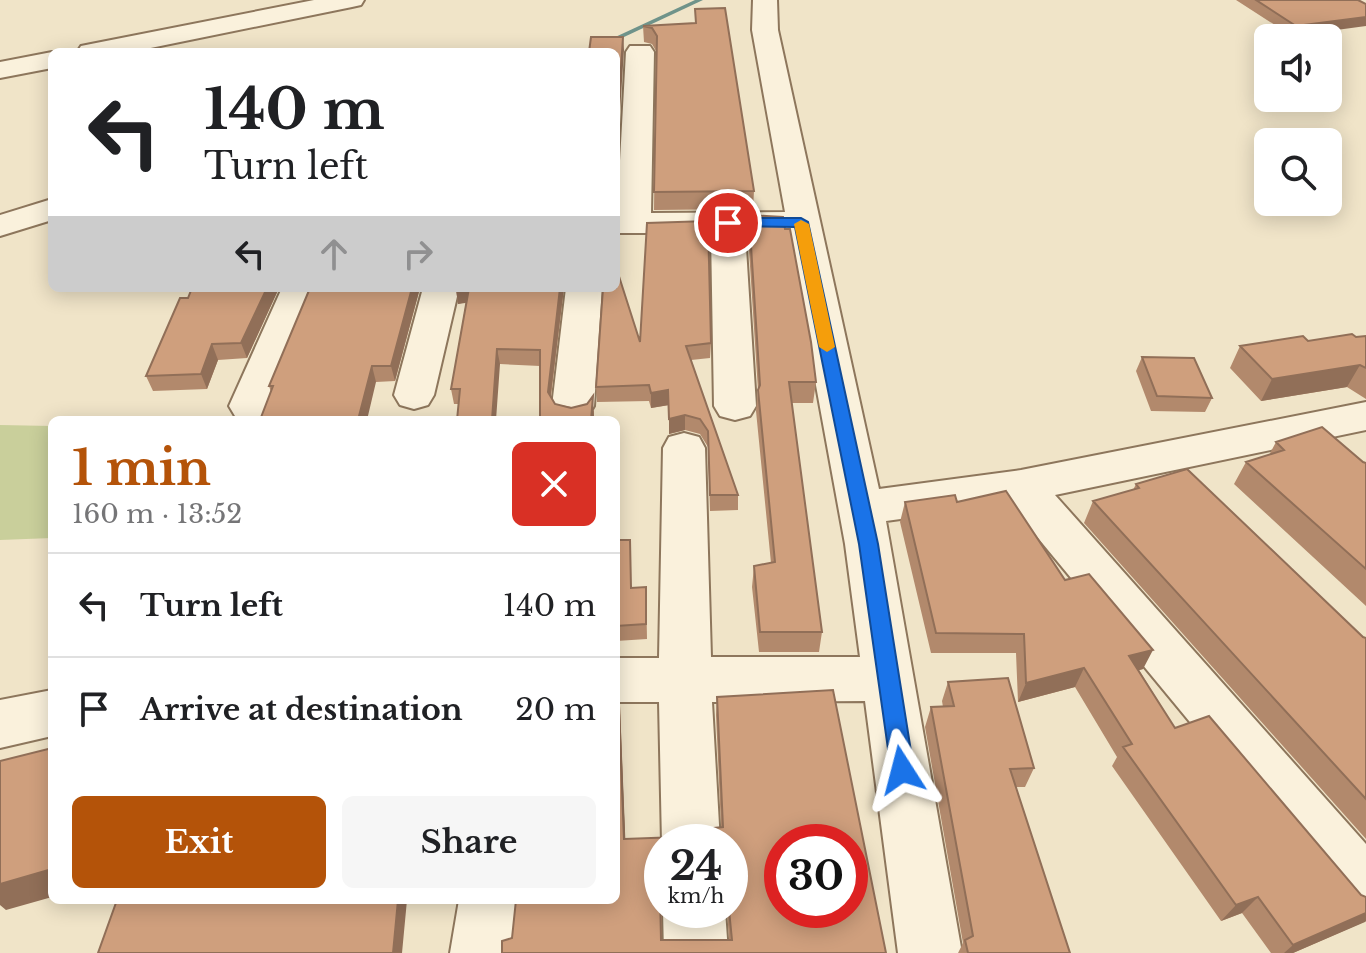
<!DOCTYPE html>
<meta charset="utf-8">
<style>
:root{--surface:#fff;--page:#f6f6f6;--text:#202124;--muted:#757577;--line:#e0e0e0;--accent:#b45309}
body{margin:0;font-family:"Libre Baskerville",serif;background:var(--page);color:var(--text);height:100vh;display:flex;flex-direction:column;font-size:30px;white-space:nowrap}
*{box-sizing:border-box;margin:0}
p{font-size:26px;color:var(--muted)}
.icon{flex:none;width:44px;height:44px;fill:none;stroke:currentColor;stroke-width:2;stroke-linecap:round;stroke-linejoin:round}
.map{position:relative;flex:1;overflow:hidden}
.details{position:absolute;left:48px;top:416px;width:572px;height:488px;display:flex;flex-direction:column;background:var(--surface);border-radius:12px;box-shadow:0 4px 20px #0003}
.details>*{flex:none}
.hud{position:absolute;left:48px;top:48px;width:572px;height:244px;border-radius:12px;box-shadow:0 4px 20px #0003;background:#fff;color:var(--text);overflow:hidden}
.buttons{position:absolute;left:1254px;top:24px;display:grid;gap:16px}
.buttons a{display:grid;place-items:center;width:88px;height:88px;border-radius:12px;background:var(--surface);box-shadow:0 4px 20px #0003;font-size:40px}
.speed{position:absolute;left:644px;top:824px;display:flex;gap:16px;font-size:40px;font-weight:700;text-align:center}
.speed>*{display:grid;place-content:center;width:104px;height:104px;border-radius:50%;background:var(--surface);box-shadow:0 4px 20px #0003;line-height:1}
.speed small{font-size:20px;font-weight:400}
.speed .limit{border:12px solid #d22;background:#fff;color:#111}
.pin{position:absolute;display:grid;place-items:center;width:68px;height:68px;color:#fff;margin:-34px;border:4px solid #fff;border-radius:50%;box-shadow:0 2px 8px #0007}
.me{position:absolute;width:88px;margin:-44px;rotate:351deg;stroke-linejoin:round;filter:drop-shadow(0 0 6px #0008)}
.turn{display:flex;align-items:center;gap:28px;height:168px;padding:0 24px;font-size:36px}
.turn .icon{width:104px;height:104px;stroke-width:2.5}
.turn b{display:block;font-size:56px;line-height:68px}
.lanes{display:flex;align-items:center;height:76px;padding:0 24px;background:#0003;justify-content:center;gap:40px;direction:ltr}
.lanes .off{opacity:.35}
.round{display:grid;place-items:center;flex:none;width:84px;height:84px;border-radius:12px;background:var(--page)}
.overview{display:flex;align-items:center;justify-content:space-between;height:136px;padding:0 24px}
h1{font-size:48px;font-weight:700;line-height:60px;color:var(--accent)}
.cta{display:flex;gap:16px;margin-top:auto;padding:16px 24px}
.cta a{flex:1;height:92px;border-radius:12px;background:var(--accent);color:#fff;font-size:32px;font-weight:700;line-height:92px;text-align:center}
.cta a+a{background:var(--page);color:var(--text)}
ul{padding:0;list-style:none}
li{display:flex;align-items:center;gap:24px;height:104px;padding:0 24px;border-top:2px solid var(--line)}
li div{flex:1}
li b{display:block;font-size:30px}
li em{font-style:normal}
.map>svg:first-child{display:block}
.green{fill:#c9cf9b}
.lines{fill:none;stroke-linecap:round;stroke-linejoin:round}
.stream{fill:#6f938a;fill-rule:evenodd}
.minor-casing{stroke:#8d765c;stroke-width:4}
.minor{fill:#faf1dc;fill-rule:evenodd}
.wall{fill:#b2896c;fill-rule:evenodd}
.shaded-wall{fill:#916f58}
.building{fill:#cf9f7d;stroke:#916f58;stroke-width:2;fill-rule:evenodd}
.route{fill:#1a73e8;stroke:#114b97;stroke-width:2}
.slow{fill:#f59e0b}
</style>
<div class="map">
<svg width="1366" height="953" viewBox="0 0 1366 953">
<rect width="100%" height="100%" fill="#f0e4c8"/>
<path class="green" d="M0 425 52 426V538L0 540Z"/>
<g class="lines">
<path class="stream" d="M695 0H703L592 52H583Z"/>
<defs>
<path id="minor" d="M314 0H364L361 5 352 7 131 52H77L81 46 91 44Z
M753 0H777L778 30 879 489 1021 470 1366 402V430L1055 495 1366 844V919L1345 910 1010 504 886 521 962 953H898L865 701 712 702 720 842 662 843 659 702H616V658H659L663 448 669 437 684 433 699 437 705 448 711 657H860L845 544 788 232H745L756 406 750 416 735 420 720 416 714 406 711 233H616L626 52 630 46H650L654 52 651 213 785 212 752 30Z
M52 52V68L0 78V62Z
M52 199V220L0 236V215Z
M282 288H318L265 416 250 420 235 416 229 406Z
M423 288H459L434 395 428 405 414 409 400 405 394 395Z
M566 288H602L594 406 588 416 573 420 558 416 552 406Z
M52 690V736L0 748V700Z
M459 900H519L514 953H450Z
M663 910H725L728 953H664Z"/>
</defs>
<use href="#minor" class="minor-casing"/>
<use href="#minor" class="minor"/>
</g>
<path class="wall" d="M1236 0H1358L1292 36Z
M695 9 754 191 753 209 654 210 656 51 652 44 644 42 643 26 695 23Z
M749 215 785 229 816 382 813 403H791L822 632 819 652H759L752 587 754 566 771 563 756 411 758 390 748 235Z
M192 288H279L247 358 218 360 207 389 153 391 146 376 188 298Z
M420 288 395 381 376 382 271 392 269 386Z
M460 288H564L551 397 555 404 594 411V420H540V366L500 364 458 404H454L451 389 466 302 458 304 456 289Z
M1366 336V399L1347 387 1261 401 1230 368 1240 346Z
M640 342 711 343 710 358 691 360 738 495V510L710 511 708 447 700 434 685 430 669 434V405L651 408 649 401 597 402 596 387Z
M1142 357 1212 398 1205 412 1151 411 1136 371Z
M1276 442 1366 463V606L1234 484 1246 462 1269 455Z
M1136 484 1363 637 1366 638V839L1084 523 1093 501 1133 490Z
M905 502H957L1065 580 1143 669 1139 670 1175 728 1361 895 1366 897V921L1293 953H1271L1242 913 1221 921 1112 766 1117 757 1075 687 1018 702 1016 653H931L900 522Z
M616 540 632 588 646 587 647 639 616 641Z
M948 682 1034 768 1025 787H1016L1070 953H958L963 943 925 727 931 707H943L942 701Z
M717 697 886 953 512 938 620 706 625 839 705 836V829L721 827 716 715ZM662 842H730V910H727L729 940H662Z"/>
<path class="shaded-wall" d="M1366 17V26L1292 36 1296 26Z
M623 37 624 50 617 158 616 144Z
M267 288H279L247 358 241 343Z
M412 288H420L395 381 391 366Z
M469 288 472 302 458 304 456 289Z
M560 288H564L549 408 548 392Z
M212 344 218 360 207 389 201 374Z
M497 349 500 364 496 420H492Z
M1360 365 1347 387 1261 401 1272 379Z
M372 366 376 382 367 420H358Z
M668 390 669 405 651 408V393Z
M593 396 594 420H591Z
M685 415V430L669 434V419Z
M1153 650 1143 669 1119 676 1129 656Z
M1084 668 1075 687 1018 702 1026 683Z
M618 688 620 706 626 856 624 839Z
M52 869V897L6 910 0 905V884Z
M1258 897 1242 913 1221 921 1236 905Z
M398 900H407L402 953H393Z
M1366 913V921L1365 922 1293 953H1284L1293 945Z"/>
<path class="building" d="M1256 0H1358L1366 4V17L1296 26Z
M725 8 754 191 654 192 657 36 652 28 643 26 696 23 695 9Z
M591 37H623L616 144V52H589Z
M749 215 783 217 785 229H790L811 342 816 382H789L822 632H760L754 566 775 562 758 390 760 385Z
M708 221 711 343 686 346 738 495H710L708 431 700 419 685 415 669 419 668 390 651 393 649 385 596 387 603 288H616V267L640 342 647 223Z
M192 288H267L241 343 212 344 201 374 146 376 180 298H188Z
M310 288H412L391 366H372L358 420H260L273 386H269Z
M469 288H560L548 392 555 404 571 408 587 404 593 396 591 420H540V350L497 349 492 420H457L460 389H451Z
M1352 334 1356 337 1366 336V368L1360 365 1272 379 1240 346 1303 336 1308 341Z
M1142 357 1194 358 1212 398 1157 396Z
M1322 427 1363 462 1366 463V569L1246 462 1284 450 1276 442Z
M1187 469 1363 637 1366 638V799L1093 501 1139 488 1136 484Z
M1006 491 1065 580 1089 574 1153 650 1129 656 1175 728 1209 716 1361 895 1366 897V913L1293 945 1258 897 1236 905 1123 747 1132 744 1084 668 1026 683 1024 634 936 633 905 502 955 495 957 502Z
M616 540H630L631 588 646 587V624L616 626Z
M1008 678 1034 768 1010 769 1070 953H968L965 940 973 936 931 707 954 706 948 682Z
M616 688H618L624 839 706 836 705 829 723 827 717 697 833 690 886 953H502V941L512 938 516 900H616ZM662 842H730L729 910 732 940H661L660 892H662ZM782 842H850V910H782Z
M52 748V869L0 884V761Z
M117 900H398L393 953H98Z"/>
<path class="route" d="M728 218H801L808 222 878 544 914 770 911 778 902 781 894 778 891 770 859 544 795 227 723 226 721 223Z"/>
<path class="slow" d="M801 220 809 224 835 347 827 352 819 347 794 224Z"/>
</svg>
<div class="buttons">
<a><svg class="icon" aria-label="sound" viewBox="0 0 24 24"><path d="M4 9h4l5-4v14l-5-4H4zM17 9q2 3 0 6"/></svg></a>
<a><svg class="icon" aria-label="search" viewBox="0 0 24 24"><circle cx="10" cy="10" r="6"/><path d="M15 15l6 6"/></svg></a>
</div>
<div class="speed"><div>24<small>km/h</small></div><div class="limit">30</div></div>
<div class="pin" style="left:728px;top:223px;background:#d93025"><svg class="icon" aria-label="arrive" viewBox="0 0 24 24"><path d="M6 21V4h12l-3 4 3 4H6"/></svg></div>
<svg class="me" style="left:902px;top:770px" viewBox="-20 -20 40 40"><path d="M0-17L14 15 0 8-14 15z" fill="#1a73e8" stroke="#fff" stroke-width="4"/></svg>
<div class="hud">
<div class="turn"><svg class="icon" aria-label="left" viewBox="0 0 24 24"><path d="M17 20v-9H6M10 6l-5 5 5 5"/></svg><div><b>140 m</b>Turn left</div></div>
<div class="lanes"><svg class="icon" aria-label="left" viewBox="0 0 24 24"><path d="M17 20v-9H6M10 6l-5 5 5 5"/></svg><svg class="icon off" aria-label="ahead" viewBox="0 0 24 24"><path d="M12 20V5M6 11l6-6 6 6"/></svg><svg class="icon off" aria-label="right" viewBox="0 0 24 24"><path d="M7 20v-9h11M14 6l5 5-5 5"/></svg></div>
</div>
<section class="details">
<div class="overview"><div><h1>1 min</h1><p>160 m · 13:52</p></div><a class="round" style="background:#d93025;color:#fff"><svg class="icon" aria-label="close" viewBox="0 0 24 24"><path d="M6 6l12 12M18 6L6 18"/></svg></a></div>
<ul>
<li><svg class="icon" aria-label="left" viewBox="0 0 24 24"><path d="M17 20v-9H6M10 6l-5 5 5 5"/></svg><div><b>Turn left</b></div><em>140 m</em></li>
<li><svg class="icon" aria-label="arrive" viewBox="0 0 24 24"><path d="M6 21V4h12l-3 4 3 4H6"/></svg><div><b>Arrive at destination</b></div><em>20 m</em></li>
</ul>
<div class="cta"><a>Exit</a><a>Share</a></div>
</section>
</div>
